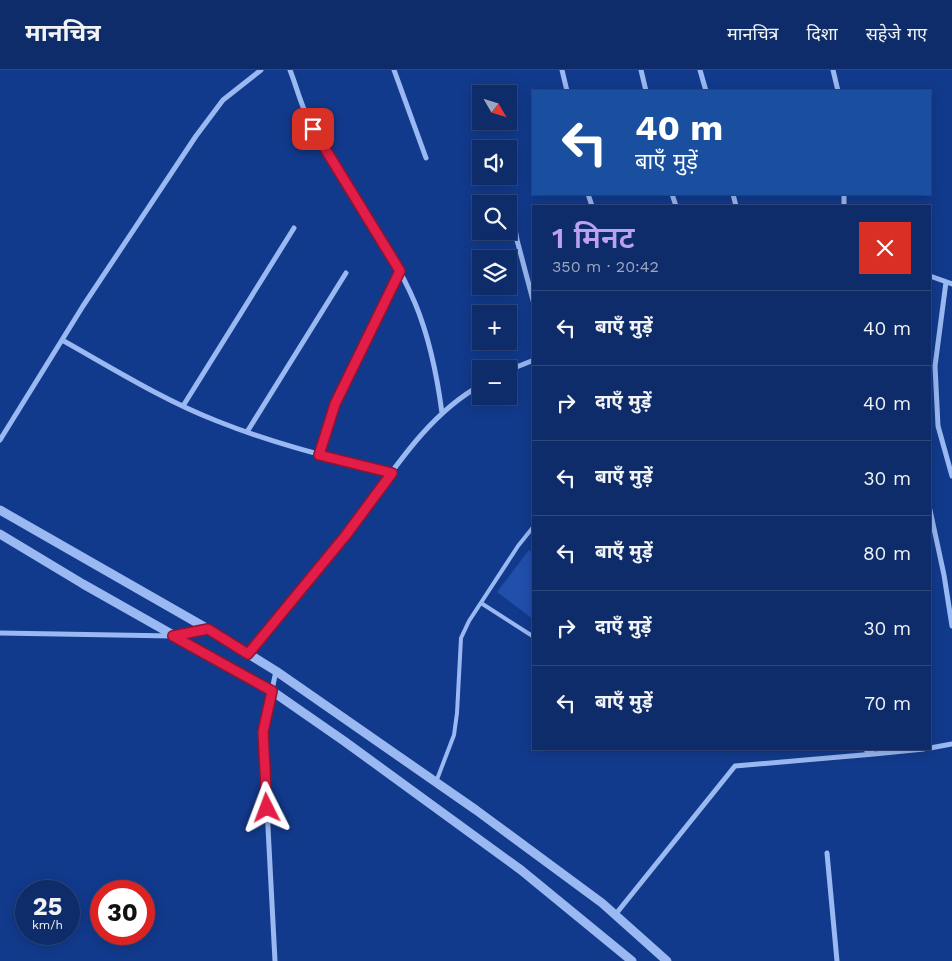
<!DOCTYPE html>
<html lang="hi">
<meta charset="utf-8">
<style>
:root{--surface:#0e2c69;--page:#1c3871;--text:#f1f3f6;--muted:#9ba7c0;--line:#2e487d;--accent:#bca0f2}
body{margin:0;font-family:"Work Sans","Noto Sans Devanagari",sans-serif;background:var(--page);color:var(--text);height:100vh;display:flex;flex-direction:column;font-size:19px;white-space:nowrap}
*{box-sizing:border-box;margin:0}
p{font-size:16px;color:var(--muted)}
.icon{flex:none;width:28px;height:28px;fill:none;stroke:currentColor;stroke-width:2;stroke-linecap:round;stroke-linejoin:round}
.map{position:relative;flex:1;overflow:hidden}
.drawer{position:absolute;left:532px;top:135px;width:399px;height:545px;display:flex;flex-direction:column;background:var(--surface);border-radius:0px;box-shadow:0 2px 12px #0003,0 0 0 1px var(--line)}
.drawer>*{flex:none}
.banner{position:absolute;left:532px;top:20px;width:399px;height:105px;border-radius:0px;box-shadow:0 2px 12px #0003,0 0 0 1px var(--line);background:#1a4fa0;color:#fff;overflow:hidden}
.needle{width:32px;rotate:129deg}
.buttons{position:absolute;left:472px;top:15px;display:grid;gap:10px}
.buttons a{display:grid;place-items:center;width:45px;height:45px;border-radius:0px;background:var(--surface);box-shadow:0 2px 12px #0003,0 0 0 1px var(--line);font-size:25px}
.speed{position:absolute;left:15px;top:810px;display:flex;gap:10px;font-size:25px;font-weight:700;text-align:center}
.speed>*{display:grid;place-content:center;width:65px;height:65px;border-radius:50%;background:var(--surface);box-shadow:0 2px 12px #0003,0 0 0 1px var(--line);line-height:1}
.speed small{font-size:12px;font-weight:400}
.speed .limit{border:8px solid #d22;background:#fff;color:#111}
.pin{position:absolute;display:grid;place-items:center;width:42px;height:42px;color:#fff;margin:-21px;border-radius:10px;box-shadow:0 2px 8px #0006}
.me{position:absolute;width:55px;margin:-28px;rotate:357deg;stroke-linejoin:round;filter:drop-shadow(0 0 4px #0008)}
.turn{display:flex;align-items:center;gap:18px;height:105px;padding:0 20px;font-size:22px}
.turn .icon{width:65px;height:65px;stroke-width:2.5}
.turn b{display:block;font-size:35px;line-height:42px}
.round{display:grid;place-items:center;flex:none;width:52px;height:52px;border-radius:0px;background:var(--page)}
.head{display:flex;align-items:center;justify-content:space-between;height:85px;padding:0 20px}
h1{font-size:30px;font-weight:600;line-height:38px;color:var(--accent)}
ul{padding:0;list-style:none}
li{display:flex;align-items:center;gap:15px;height:75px;padding:0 20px;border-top:1px solid var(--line)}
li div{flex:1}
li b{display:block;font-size:19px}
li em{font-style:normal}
header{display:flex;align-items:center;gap:30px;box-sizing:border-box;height:70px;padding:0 25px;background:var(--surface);border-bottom:1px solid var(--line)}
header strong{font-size:24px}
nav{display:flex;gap:28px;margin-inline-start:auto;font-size:18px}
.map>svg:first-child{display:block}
.building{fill:#204fac}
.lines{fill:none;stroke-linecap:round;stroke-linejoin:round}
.service{stroke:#9ab8f1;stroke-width:4}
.minor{stroke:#9ab8f1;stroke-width:5}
.tertiary{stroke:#9ab8f1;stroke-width:9}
.route-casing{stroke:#92132f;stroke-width:12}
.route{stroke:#e11d48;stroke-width:9}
</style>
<header>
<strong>मानचित्र</strong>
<nav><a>मानचित्र</a><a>दिशा</a><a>सहेजे गए</a></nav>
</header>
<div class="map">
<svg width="952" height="891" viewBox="0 0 952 891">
<rect width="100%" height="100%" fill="#123a8c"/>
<path class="building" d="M529 480 534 484V550L497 522Z"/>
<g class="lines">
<path class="service" d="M481 533 534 567
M436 712 454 665 457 643 461 568 469 551 518 476 534 456"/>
<path class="minor" d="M290 0C296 15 300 32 307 46 338 111 387 167 415 233 430 269 437 305 442 343
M394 0 426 88
M562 0 567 21
M641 0 646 21
M700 0 706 21
M833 0 838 21
M588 124 592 136
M672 124 676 136
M733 124 736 136
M844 124V136
M511 137 517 170 534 234
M930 206 952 214
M946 212 935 296 938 356 952 406
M62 270C112 298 163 330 217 351 274 374 333 388 392 403
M509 300 534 290
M183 336 294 158
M247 362 346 203
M0 370 83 236 196 66 223 30 261 0
M319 385 335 333 400 201
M930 440 944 505 952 556
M0 563 173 566 207 559
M248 584C281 544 316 505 347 463 387 411 423 347 481 315
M930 678 952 674
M865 679 874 684 924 679
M827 783 837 891
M615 845 735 696 874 684
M275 891 263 662 276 601"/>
<path class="tertiary" d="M0 440 208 559 276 601 476 740 602 833 667 891
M0 464 83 514 272 621 344 671 521 800 632 891"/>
</g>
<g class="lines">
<defs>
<path id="route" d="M267 738 263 662 272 621 173 566 208 559 248 584 346 465 392 403 319 385 335 334 400 201 313 59"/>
</defs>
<use href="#route" class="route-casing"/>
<use href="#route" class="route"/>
</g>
</svg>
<div class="buttons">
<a><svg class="needle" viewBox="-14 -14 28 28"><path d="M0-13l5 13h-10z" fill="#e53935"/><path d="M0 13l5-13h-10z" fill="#9ba7c0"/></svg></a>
<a><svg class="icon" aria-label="sound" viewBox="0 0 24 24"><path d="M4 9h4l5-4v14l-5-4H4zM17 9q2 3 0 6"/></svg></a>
<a><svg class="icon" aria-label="search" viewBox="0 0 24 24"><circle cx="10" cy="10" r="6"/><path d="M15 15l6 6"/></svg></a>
<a><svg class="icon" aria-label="layers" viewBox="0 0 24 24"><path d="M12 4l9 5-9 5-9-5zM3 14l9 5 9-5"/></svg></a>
<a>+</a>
<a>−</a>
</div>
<div class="speed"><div>25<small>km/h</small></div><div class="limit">30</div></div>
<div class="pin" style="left:313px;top:59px;background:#d93025"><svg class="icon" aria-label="arrive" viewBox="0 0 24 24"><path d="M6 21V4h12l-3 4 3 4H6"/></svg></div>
<svg class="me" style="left:267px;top:738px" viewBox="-20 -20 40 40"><path d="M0-17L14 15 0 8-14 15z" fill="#e11d48" stroke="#fff" stroke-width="4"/></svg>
<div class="banner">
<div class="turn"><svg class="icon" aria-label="left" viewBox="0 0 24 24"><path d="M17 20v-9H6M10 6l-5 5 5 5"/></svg><div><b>40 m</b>बाएँ मुड़ें</div></div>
</div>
<section class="drawer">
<div class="head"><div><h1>1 मिनट</h1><p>350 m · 20:42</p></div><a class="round" style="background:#d93025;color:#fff"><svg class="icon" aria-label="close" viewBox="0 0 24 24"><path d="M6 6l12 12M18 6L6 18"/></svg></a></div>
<ul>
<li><svg class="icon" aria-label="left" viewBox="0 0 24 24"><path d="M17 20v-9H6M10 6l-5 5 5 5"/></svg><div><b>बाएँ मुड़ें</b></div><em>40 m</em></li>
<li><svg class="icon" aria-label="right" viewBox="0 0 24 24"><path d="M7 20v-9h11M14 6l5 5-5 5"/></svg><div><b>दाएँ मुड़ें</b></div><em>40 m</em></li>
<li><svg class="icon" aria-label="left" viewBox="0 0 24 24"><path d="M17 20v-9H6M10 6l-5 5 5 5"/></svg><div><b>बाएँ मुड़ें</b></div><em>30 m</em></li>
<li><svg class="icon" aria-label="left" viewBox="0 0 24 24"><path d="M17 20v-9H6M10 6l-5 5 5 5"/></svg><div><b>बाएँ मुड़ें</b></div><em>80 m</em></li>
<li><svg class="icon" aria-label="right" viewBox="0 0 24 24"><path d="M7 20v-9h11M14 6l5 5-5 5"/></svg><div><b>दाएँ मुड़ें</b></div><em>30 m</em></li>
<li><svg class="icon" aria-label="left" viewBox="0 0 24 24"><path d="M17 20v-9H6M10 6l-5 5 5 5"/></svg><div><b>बाएँ मुड़ें</b></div><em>70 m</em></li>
</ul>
</section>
</div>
